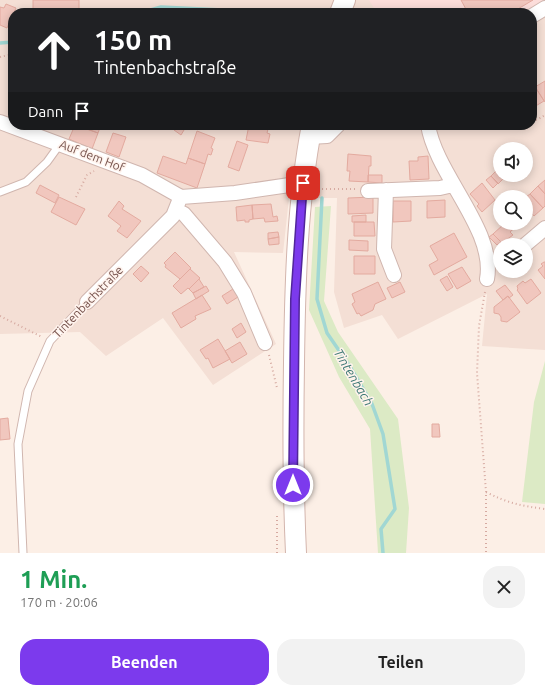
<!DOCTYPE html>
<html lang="de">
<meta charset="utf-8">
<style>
:root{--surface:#fff;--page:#f2f2f2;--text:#222;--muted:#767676;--accent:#7c3aed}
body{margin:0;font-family:Ubuntu,sans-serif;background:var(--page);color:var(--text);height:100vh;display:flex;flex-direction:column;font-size:15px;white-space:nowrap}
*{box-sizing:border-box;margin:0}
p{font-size:13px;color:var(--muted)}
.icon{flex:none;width:22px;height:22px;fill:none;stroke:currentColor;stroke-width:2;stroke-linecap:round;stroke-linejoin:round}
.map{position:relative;height:553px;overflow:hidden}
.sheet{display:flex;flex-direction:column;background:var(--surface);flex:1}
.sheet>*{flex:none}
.hud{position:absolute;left:8px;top:8px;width:529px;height:122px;border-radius:16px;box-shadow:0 2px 10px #0003;background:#202124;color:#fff;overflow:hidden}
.controls{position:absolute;left:493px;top:142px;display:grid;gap:8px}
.controls a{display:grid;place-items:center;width:40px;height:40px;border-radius:50%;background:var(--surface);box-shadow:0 2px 10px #0003;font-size:20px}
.pin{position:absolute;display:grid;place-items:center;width:34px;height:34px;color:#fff;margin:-17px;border-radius:8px;box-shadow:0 2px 6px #0006}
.me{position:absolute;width:44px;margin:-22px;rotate:0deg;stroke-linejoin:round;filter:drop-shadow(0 0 3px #0008)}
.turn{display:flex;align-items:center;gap:14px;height:84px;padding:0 20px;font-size:18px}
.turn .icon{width:52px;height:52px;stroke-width:2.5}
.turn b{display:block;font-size:28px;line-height:34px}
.then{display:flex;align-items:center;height:38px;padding:0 20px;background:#0003;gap:8px;font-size:15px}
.round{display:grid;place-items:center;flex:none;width:42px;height:42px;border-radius:16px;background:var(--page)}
.headline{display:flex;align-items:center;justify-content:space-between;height:68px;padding:0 20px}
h1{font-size:24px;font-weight:700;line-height:30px;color:#1e9e55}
.cta{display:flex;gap:8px;margin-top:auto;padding:8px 20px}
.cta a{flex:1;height:46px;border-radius:16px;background:var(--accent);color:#fff;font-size:16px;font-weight:700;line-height:46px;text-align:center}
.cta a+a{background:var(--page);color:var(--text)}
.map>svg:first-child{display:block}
.residential{fill:#f4dfd5;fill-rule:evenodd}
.commercial{fill:#fcddda}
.green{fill:#dceac5}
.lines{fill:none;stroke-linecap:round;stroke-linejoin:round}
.stream{stroke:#a1d7d3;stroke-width:3.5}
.building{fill:#f1c7be;stroke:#e3aa9f}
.lane-casing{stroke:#d0b6af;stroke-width:9}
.street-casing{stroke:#d0b6af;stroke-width:16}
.secondary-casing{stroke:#d3b5ad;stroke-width:22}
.path{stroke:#d6aaa1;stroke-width:2;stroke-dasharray:1 3;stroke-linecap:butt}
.lane{stroke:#fff;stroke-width:7}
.street{stroke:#fff;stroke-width:14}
.secondary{stroke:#fff;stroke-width:20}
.route-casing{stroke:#51269a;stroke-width:10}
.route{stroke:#7c3aed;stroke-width:7}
.labels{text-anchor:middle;stroke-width:3;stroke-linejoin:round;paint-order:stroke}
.street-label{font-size:12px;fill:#75514b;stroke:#fff3ed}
.water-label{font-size:13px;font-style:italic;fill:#3f7a76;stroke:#fff3ed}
</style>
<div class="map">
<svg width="545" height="553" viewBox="0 0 545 553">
<rect width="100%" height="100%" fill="#fcefe6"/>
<path class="residential" d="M0 0H545V350L482 346 487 294 398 339 382 315 344 328 334 292 337 198H289L283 253 234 252 276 344 213 385 163 318 106 356 80 332 0 334ZM13 13H532V125H13ZM500 149H526V175H500ZM500 197H526V223H500ZM500 245H526V271H500Z"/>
<path class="commercial" d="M369 0H545L520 13H377Z"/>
<path class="green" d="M331 206 324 301 338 332 398 419 409 508 406 553H378L370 429 339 377 309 310 315 207Z
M545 361V504L522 502 534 402Z"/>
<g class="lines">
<path class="stream" d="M140 13 161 7 243 11 251 13
M0 43 13 42
M322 198 317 299 327 333 349 365 372 404 383 434 395 509 381 529 383 553"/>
</g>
<path class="building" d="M33 0H79V13H33Z
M461 0H533L511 13H468Z
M6 4 16 8 7 28 0 25V7L4 8Z
M545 81V102L535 87Z
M534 85 544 101 534 107 532 104V86Z
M75 125 98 133 92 149 69 139Z
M77 125H101L98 133Z
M177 125H187L181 135 174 130Z
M249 125H269L267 133 270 134 268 143 246 140Z
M197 131 215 138 211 148 213 149 211 155 208 154 205 164 188 158Z
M113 133 126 137 119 157 106 152Z
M237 141 248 145 239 171 228 167Z
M348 154 371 156V166H369L368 182 349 181 350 171H347Z
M163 156 186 164 188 158 205 164 197 188 157 173Z
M428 156 429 179 410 180 409 161H418V157Z
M499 168 500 175 506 176 498 184 491 176Z
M368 175H382V183L368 182Z
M491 176 498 183 493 188 486 180Z
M545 180V194L538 186Z
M482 183 495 200 482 212 477 206 479 204 470 194Z
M40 185 59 195 55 203 36 193Z
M538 186 545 194V206L543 208 530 194Z
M530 194 543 208 534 216 526 207V197Z
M59 197 85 209 76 225 51 212Z
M373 197V213L348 214V198Z
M445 200V217L427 218V201Z
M119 201 124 206 122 209 141 221 127 238 117 231 121 226 108 216Z
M393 201H411V221L393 222Z
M271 204 273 217 277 216 278 221 265 222 264 218 253 219 252 205Z
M252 205 253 219 249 220V222H245V220L237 221 236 207Z
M366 215V222H352V216Z
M354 222H374L375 236H354Z
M503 223 519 224 510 232 513 235 502 243 493 234 504 224Z
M278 232 279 237 268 239V233Z
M454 233 467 257 434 275 429 265 438 260 430 246Z
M493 234 501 242 497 245 489 237Z
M279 237V244L269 245 268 239Z
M349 240 368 241V251L349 250Z
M175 252 191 268 180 279 165 267 166 265 164 263Z
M354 256H375V274H354Z
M544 262H545V279L538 270 543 266 541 264Z
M141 266 149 273 141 282 133 274Z
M462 267 471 281 457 289 448 274Z
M190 269 200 278 189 289 188 288 181 294 173 286Z
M447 276 453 287 447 291 440 280Z
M199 279 204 287 193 293 189 289Z
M531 279 541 293 527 304 517 290 518 289 517 286 523 281 525 283Z
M378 282 386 299 375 304 373 310 361 316 359 313 357 314 352 304 355 302 352 294Z
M400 282 405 292 392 298 387 288Z
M505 285 513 295 509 298 508 296 503 300 496 291Z
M206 286 209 291 196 299 193 293Z
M233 289 238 297 227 304 222 296Z
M202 295 211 309 195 316 196 319 181 328 172 313Z
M508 296 520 312 507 322 501 321V317L499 314 494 313V307Z
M241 323 246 332 237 338 232 329Z
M218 339 230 359 213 368 208 358 206 359 200 350Z
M240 342 247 354 232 363 225 351Z
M8 418 10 439 0 440V419Z
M432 424H439L440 437H432Z"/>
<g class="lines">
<defs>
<path id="lane" d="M0 192 26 182 47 162 60 144
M23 553 18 444 28 391 50 341 87 302"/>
<path id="street" d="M532 16 545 8
M0 122 142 175 181 197
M428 125C436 175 496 230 487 279
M309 137 327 136 338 125
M386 190 384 249 394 275
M368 191 440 188 453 185
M181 197 235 193 303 183
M176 210 184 214 225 262 244 293 265 343
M525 245 545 228
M87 302 173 216 179 201"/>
<path id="secondary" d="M340 13 345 0
M296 553C293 489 293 426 294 363 295 284 297 203 312 125"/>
</defs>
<use href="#lane" class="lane-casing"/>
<use href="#street" class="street-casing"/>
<use href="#secondary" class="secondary-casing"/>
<path class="path" d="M0 57 13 54
M532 119 537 120 545 115
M318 189H355
M76 197 87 175 94 171
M485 292 479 326 477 373 486 492V553
M0 316 42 337
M269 355 277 388
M486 492C507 503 522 506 545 509
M277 516V553"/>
<use href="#lane" class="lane"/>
<use href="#street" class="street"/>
<use href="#secondary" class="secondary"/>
</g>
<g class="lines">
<defs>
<path id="route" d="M293 485 295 299 303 183"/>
</defs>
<use href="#route" class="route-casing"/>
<use href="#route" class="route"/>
</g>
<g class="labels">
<g class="street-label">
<text transform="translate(92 156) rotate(21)" y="4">Auf dem Hof</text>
<text transform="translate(88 302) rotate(-46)" y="4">Tintenbachstraße</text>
</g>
<g class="water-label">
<text transform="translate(354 377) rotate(59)" y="5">Tintenbach</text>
</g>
</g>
</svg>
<div class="controls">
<a><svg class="icon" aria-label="sound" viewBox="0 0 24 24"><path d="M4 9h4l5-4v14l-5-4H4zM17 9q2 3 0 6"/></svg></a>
<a><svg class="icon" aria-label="search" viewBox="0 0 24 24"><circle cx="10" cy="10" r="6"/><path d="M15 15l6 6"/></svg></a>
<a><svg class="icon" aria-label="layers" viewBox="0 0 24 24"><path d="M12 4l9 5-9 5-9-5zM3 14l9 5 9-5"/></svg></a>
</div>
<div class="pin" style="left:303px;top:183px;background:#d93025"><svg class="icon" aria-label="arrive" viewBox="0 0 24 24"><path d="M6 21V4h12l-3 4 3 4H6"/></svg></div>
<svg class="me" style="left:293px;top:485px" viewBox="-20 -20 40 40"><circle r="17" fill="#7c3aed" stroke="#fff" stroke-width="3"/><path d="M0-11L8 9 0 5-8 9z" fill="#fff"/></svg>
<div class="hud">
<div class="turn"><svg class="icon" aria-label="ahead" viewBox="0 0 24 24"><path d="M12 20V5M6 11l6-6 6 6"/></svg><div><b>150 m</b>Tintenbachstraße</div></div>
<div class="then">Dann<svg class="icon" aria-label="arrive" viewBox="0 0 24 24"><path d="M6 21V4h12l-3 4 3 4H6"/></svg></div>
</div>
</div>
<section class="sheet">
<div class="headline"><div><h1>1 Min.</h1><p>170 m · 20:06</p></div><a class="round"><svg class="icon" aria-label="close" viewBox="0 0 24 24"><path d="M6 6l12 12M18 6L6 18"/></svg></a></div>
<div class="cta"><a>Beenden</a><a>Teilen</a></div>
</section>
